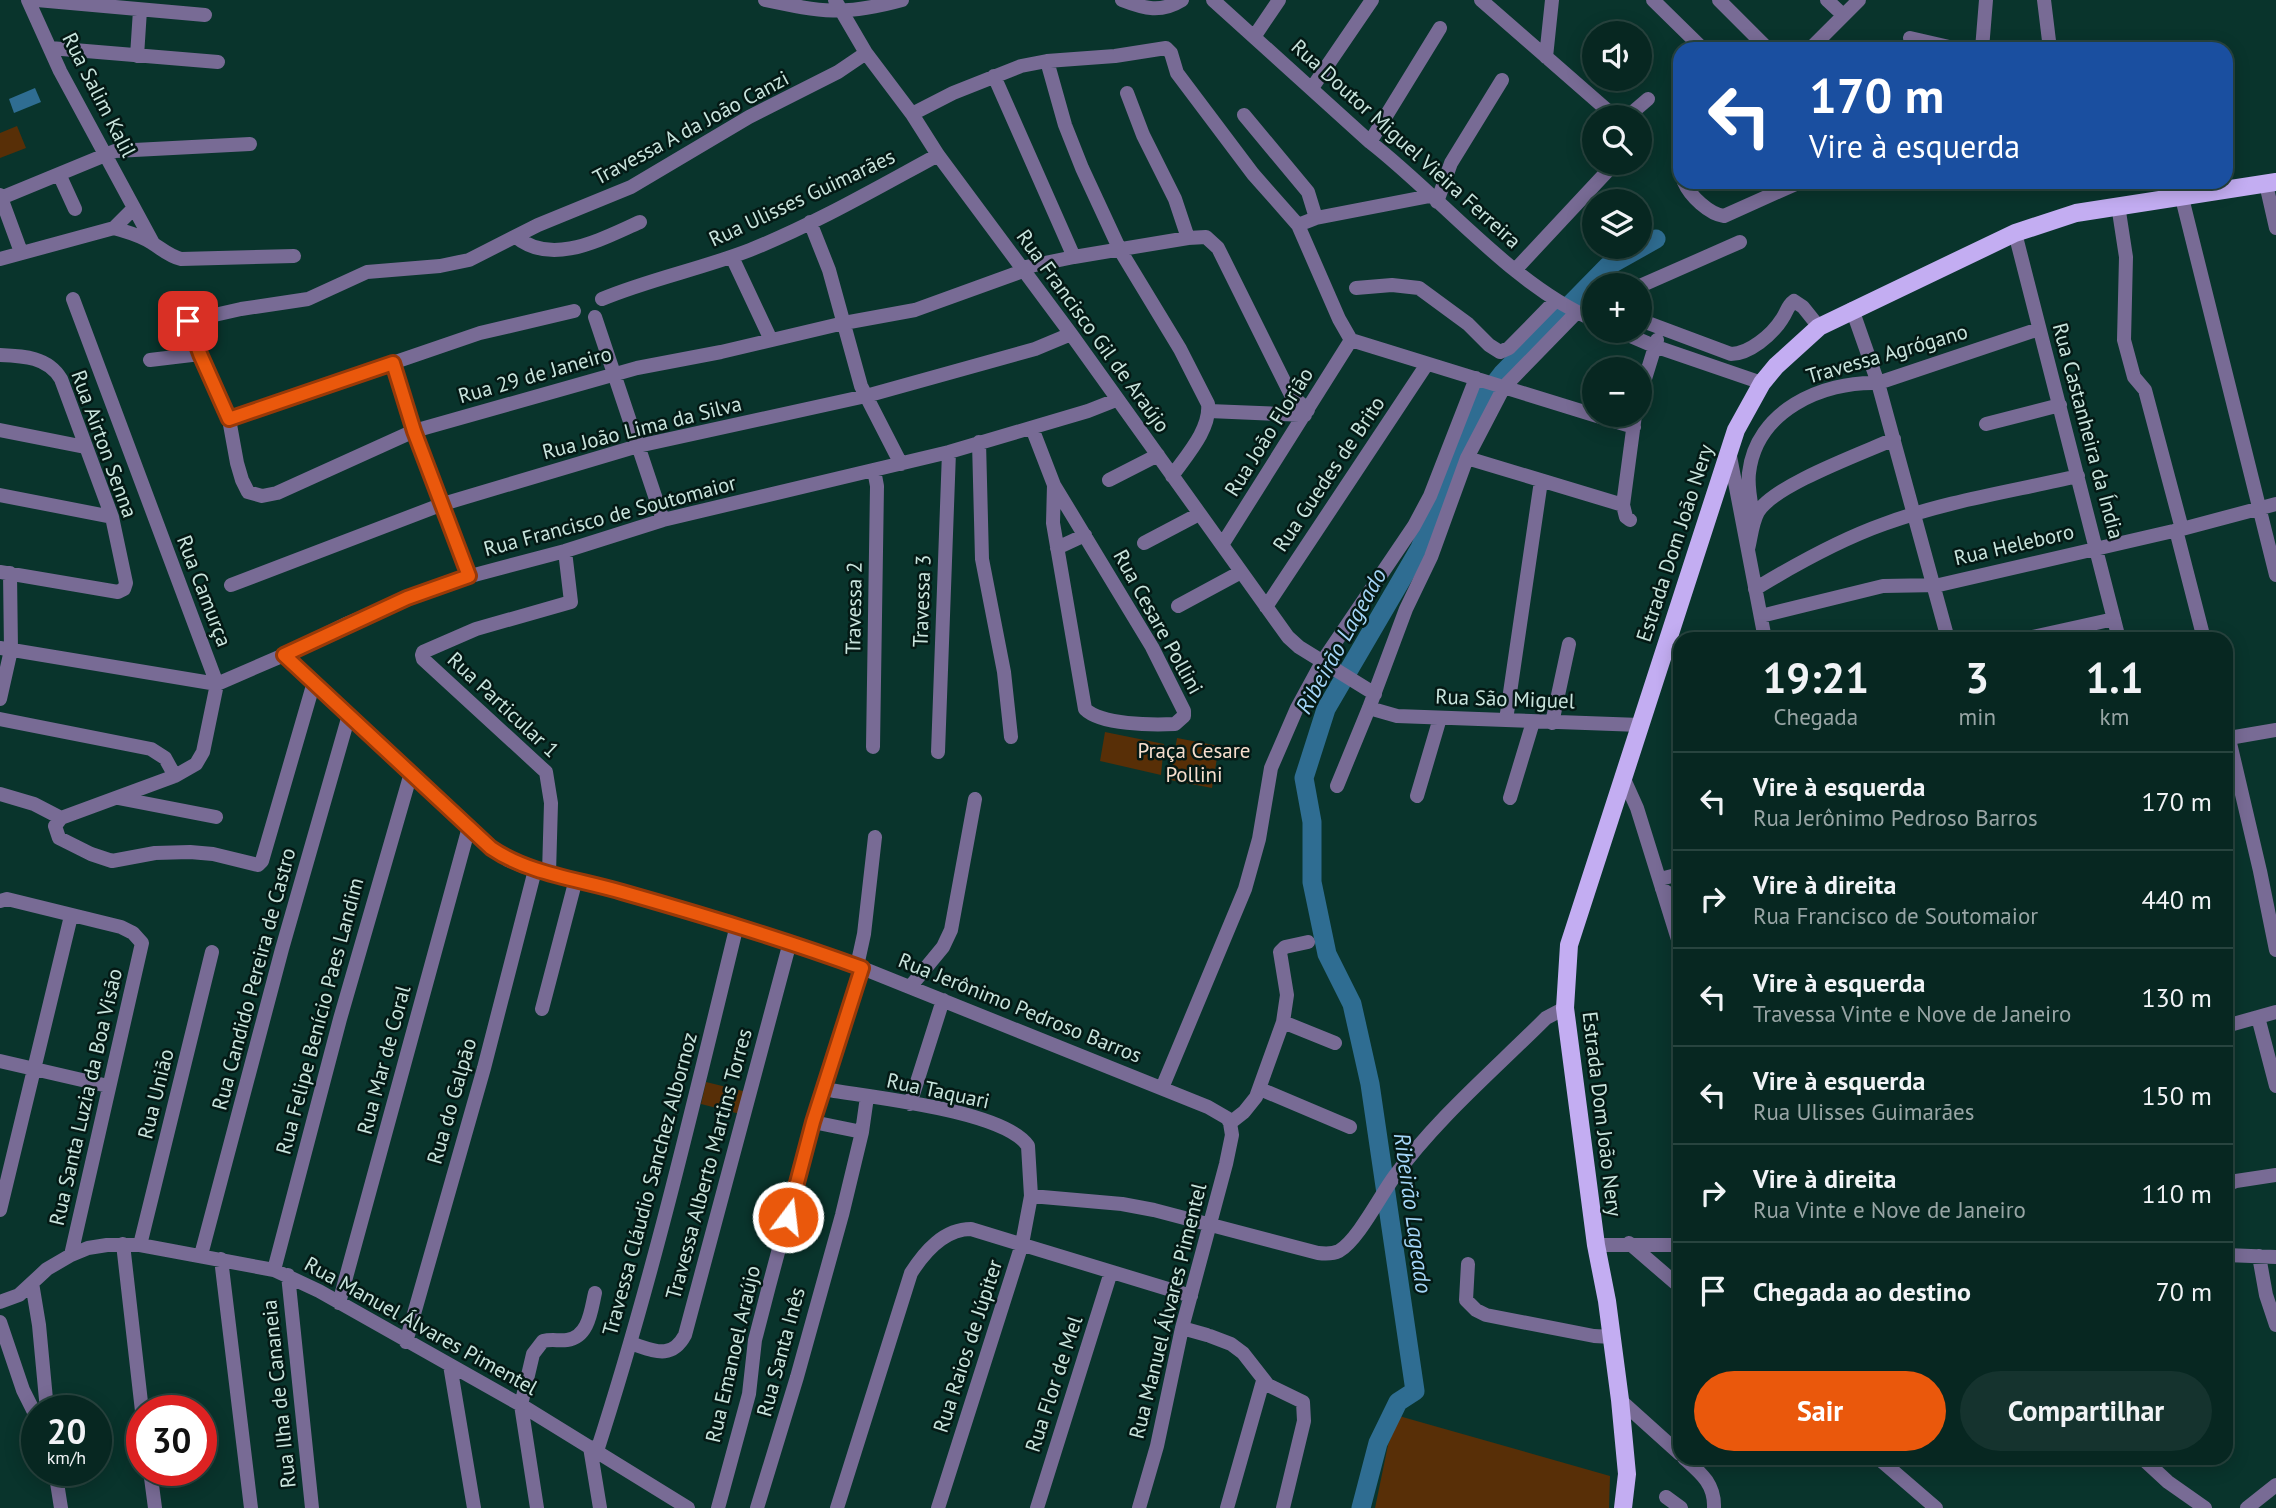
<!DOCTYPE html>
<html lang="pt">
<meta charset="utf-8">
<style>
:root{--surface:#072721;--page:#15332e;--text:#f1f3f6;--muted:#98a5a5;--line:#28443f;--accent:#ea580c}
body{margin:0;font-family:"PT Sans",sans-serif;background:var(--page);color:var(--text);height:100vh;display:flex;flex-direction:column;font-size:26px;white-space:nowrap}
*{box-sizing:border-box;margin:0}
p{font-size:23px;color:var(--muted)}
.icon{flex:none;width:38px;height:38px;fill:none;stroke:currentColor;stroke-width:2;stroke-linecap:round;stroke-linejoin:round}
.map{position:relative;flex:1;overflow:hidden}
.side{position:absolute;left:1673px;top:632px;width:560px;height:833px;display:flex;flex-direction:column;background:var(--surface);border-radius:21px;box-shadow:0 4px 18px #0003,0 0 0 2px var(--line)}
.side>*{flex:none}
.hud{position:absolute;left:1673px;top:42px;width:560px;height:147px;border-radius:21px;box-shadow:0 4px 18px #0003,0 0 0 2px var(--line);background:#1a4fa0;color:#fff;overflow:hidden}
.buttons{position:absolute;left:1582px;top:21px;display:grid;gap:14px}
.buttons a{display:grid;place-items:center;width:70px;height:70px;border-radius:50%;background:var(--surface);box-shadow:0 4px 18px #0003,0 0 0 2px var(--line);font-size:35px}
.speed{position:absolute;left:21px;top:1395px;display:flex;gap:14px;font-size:35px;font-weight:700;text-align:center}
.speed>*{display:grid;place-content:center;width:91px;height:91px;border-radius:50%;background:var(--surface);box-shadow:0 4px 18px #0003,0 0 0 2px var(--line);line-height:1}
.speed small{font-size:18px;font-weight:400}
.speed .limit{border:10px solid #d22;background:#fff;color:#111}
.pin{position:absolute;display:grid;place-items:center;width:60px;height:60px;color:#fff;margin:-30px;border-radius:14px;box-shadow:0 4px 10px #0006}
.me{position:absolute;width:77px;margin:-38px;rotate:15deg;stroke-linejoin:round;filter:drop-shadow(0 0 5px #0008)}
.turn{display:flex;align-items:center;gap:24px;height:147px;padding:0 21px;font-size:32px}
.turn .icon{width:91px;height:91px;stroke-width:2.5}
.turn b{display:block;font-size:49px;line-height:60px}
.eta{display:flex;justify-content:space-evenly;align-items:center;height:119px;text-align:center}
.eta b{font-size:42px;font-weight:700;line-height:49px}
.primary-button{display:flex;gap:14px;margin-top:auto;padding:14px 21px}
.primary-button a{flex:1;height:80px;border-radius:42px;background:var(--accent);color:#fff;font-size:28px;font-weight:700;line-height:80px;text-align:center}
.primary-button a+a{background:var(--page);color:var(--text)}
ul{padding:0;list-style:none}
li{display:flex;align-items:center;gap:21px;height:98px;padding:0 21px;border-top:2px solid var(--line)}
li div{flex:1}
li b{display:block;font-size:26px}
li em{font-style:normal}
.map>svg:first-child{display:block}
.green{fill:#582f07}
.water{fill:#2f6d92}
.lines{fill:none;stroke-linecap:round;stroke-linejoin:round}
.river{stroke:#2f6d92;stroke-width:19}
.minor{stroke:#786b95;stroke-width:14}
.major{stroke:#c3adf2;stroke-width:18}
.route-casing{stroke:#983908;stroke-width:18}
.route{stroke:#ea580c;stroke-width:12}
.labels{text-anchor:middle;stroke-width:5;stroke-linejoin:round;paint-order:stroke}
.street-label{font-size:21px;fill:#c9e4dd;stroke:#041915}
.park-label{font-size:21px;fill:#f6decd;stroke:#041915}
.water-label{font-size:23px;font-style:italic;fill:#a5d6f8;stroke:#041915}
</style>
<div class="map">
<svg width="2276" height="1508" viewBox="0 0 2276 1508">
<rect width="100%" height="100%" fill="#09342c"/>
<path class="green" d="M17 126 26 148 0 158V133Z
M1105 732 1164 744 1161 775 1100 761Z
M1177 738 1219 746 1212 788 1170 780Z
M706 1082 747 1092 740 1114 701 1104Z
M1399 1416 1610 1476 1609 1508H1375L1388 1445Z"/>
<path class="water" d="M35 88 41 102 14 113 9 99Z"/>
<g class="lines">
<path class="river" d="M1361 1508 1378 1443 1398 1402 1415 1391 1370 1084 1352 1004 1327 954 1312 882V822L1304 778 1326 709 1420 548 1481 401 1502 374 1608 266 1656 239"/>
<path class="minor" d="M28 0 60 71 153 243
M37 0 205 15
M765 0C822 12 844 16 902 0
M835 0 866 53 912 114 938 155 1071 334 1288 637 1299 647 1375 694
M1122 0C1145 9 1161 13 1182 0
M1213 0 1370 142C1441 197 1512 285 1594 320
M1481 0 1615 117
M1653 0 1703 49
M1719 0 1768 49
M1827 0 1843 15
M2044 0 2050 49
M1254 37 1279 0
M1910 38 1958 49
M50 48 218 62
M1810 49 1859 0
M1982 49 1986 0
M137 56 140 10
M1546 57 1552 0
M1047 61 1065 125 1082 168 1120 250 1180 349 1208 404C1211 429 1186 456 1172 476
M994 76 1074 257
M1312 88 1372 0
M1127 93 1143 135 1175 199 1188 238
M912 114 953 93 1021 66 1047 61 1115 56 1166 48 1171 53 1177 73 1253 174 1298 225 1339 319 1351 340 1594 415
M1244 115 1308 192 1316 218
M1627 117 1648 99
M1370 142 1440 28
M59 174 75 209
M1684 182C1690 196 1709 214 1724 216L1800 182
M2266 184 2276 228
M0 195 21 252
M1 198 115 151 250 144
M2182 198 2276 575
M1437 202 1451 163 1502 80
M2118 205 2126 257 2124 340 2134 377 2145 390 2182 529
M810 222 829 270 861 386 901 464
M1298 225 1316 218 1430 196
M114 228C127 232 140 235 152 243 162 249 169 256 181 259L294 256
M2015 233 2119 639
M516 237C553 267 603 238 640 222
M732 257 771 340
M0 259 114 228 133 209
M1021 268 1074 257 1188 238 1206 237 1218 248 1291 395 1308 410
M1516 269 1615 163
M1640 286 1740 242
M1356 288 1392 285 1419 288 1468 324 1489 345 1500 352 1509 348 1556 300
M181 298 200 354 229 419 237 463 242 480 248 492 262 496 277 493 414 431 637 368 721 352 844 323 915 310 1023 271
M73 299 217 684 203 752 196 764 175 776 61 818 55 826 59 838 91 854 112 861 155 853 190 852 213 854 258 865 262 861 314 682
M602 299C650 279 701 269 750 250 815 224 877 188 938 155
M1852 309 1878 383 1948 639
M595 317 663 520
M1640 320 1731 354C1749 354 1772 335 1782 319 1787 312 1787 306 1794 301L1803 307 1819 327
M188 321 241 309 308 299 367 272 440 266 469 260 538 225 631 187 749 117 838 72 866 53
M1619 331 1654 346 1762 383
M0 355C24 356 48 357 61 379L112 517 126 583 124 589 118 592 0 572
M150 360 200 354
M393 363 414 431 469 576
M1640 395 1657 340
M1209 411 1305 415
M1594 415 1634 427
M229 419 480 333 574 311
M1986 424 2060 405
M1032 428 1054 485 1152 647 1184 711V716L1175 724C1152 725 1101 725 1085 709L1053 523 1054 485
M0 430 85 447
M979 442 982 559 1004 672 1011 737
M1729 451 1765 639
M1467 458 1623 505 1626 517 1630 520
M1109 480 1158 455
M0 495 112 517
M1623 505 1635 415
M1754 521C1752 506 1747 489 1749 473 1756 411 1822 381 1878 383L2039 329
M2176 530 2204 639
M1144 543 1199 514
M1222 545 1351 340
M1057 548 1085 535
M1748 549C1751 537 1752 523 1758 512 1774 485 1863 453 1894 439
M231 585 443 504 638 446 866 396 1035 349 1071 334
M1755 589C1796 564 1839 540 1884 524 1946 501 2014 491 2078 476
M1178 606 1241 572
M1266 607 1427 364
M1761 616 1883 586 1939 585 2182 529 2276 504
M2024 639 2114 619
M0 648 217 684 284 655 346 624 448 582 565 551 663 520 949 452 1088 411 1116 400
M284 655 491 848 508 860 525 867 576 879 790 942 862 968 1208 1107 1227 1118 1230 1123
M0 699 11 650 10 573
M1369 708 1397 716 1640 725
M0 719 151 749 165 758 175 776
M1506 720 1541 481
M1552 723 1569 644
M2226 726 2260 871 2276 950
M2229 738 2276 730
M873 747 877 486 874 470
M938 752 949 452
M1624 779 1637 808 1680 946
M1337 786 1369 708 1406 609 1431 557 1467 458 1504 387 1577 312
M0 794 34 804 61 818
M1417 796 1440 718
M118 798 216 817
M1510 798 1533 722
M549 873 551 803 546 772 423 659 422 655 423 652 476 629 571 602 565 551
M1660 879 1680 874
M1662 889 1680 901
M0 901 7 899 121 927 133 933 142 943 71 1255
M857 966 864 934 875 837
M910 987 943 947 951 930 975 799
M542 1009 576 879
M2258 1017 2276 1086
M1283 1022 1335 1043
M2226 1026 2276 1012
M0 1061 108 1086
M1162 1088 1245 889 1259 839 1271 768 1297 708 1322 662 1414 526 1430 496 1476 378
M823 1089C868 1097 1004 1110 1028 1146L1031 1196 1022 1244 938 1508
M1260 1089 1350 1127
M910 1104 943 1000
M1230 1123 1244 1112 1256 1097 1283 1022 1287 995 1280 952 1285 947 1308 942
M862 1132 867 1097
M2226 1185 2236 1181 2276 1175
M1031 1196 1122 1204 1154 1210 1318 1253C1326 1254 1333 1254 1339 1251 1358 1240 1380 1196 1394 1177 1437 1118 1494 1070 1546 1018L1565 1008
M0 1210 71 916
M1629 1243 1680 1287
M123 1244 142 1411
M140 1245 212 952
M1596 1245H1680
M201 1255 282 949 349 715
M2226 1255 2276 1257
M2259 1256 2266 1295 2276 1325
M221 1259 251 1508
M1468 1264 1466 1300 1476 1310 1486 1315 1594 1336 1612 1337
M274 1270 340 1019 411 773
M288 1275 312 1508
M32 1283 39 1325 47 1410
M0 1302 19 1295 47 1269 71 1255 88 1248 107 1245H140L274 1270 319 1291 521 1405 688 1508
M339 1303 469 827
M0 1322 23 1390 37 1418
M1182 1328 1207 1335
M1210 1336 1231 1344 1243 1353 1268 1385 1303 1402 1304 1421 1283 1508
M406 1342 484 1068 535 870
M630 1343C653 1350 671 1361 685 1335L790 942
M450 1365 474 1508
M1620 1400 1680 1454
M590 1447 600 1508
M597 1451C653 1278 694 1101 737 925
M1684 1458C1701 1473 1715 1484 1714 1508
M1878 1458 1936 1508
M2142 1458 2168 1482 2205 1508
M55 1470 61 1508
M150 1470 155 1508
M1666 1497 1681 1508
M537 1508 521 1405 533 1354 543 1341C551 1339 559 1341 567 1340 589 1337 591 1310 595 1293
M718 1508 749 1394 755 1340 769 1286 813 1122 862 968
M757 1508 797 1377 842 1215 862 1132 813 1122
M837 1508 911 1273C925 1251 944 1229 971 1229L1191 1296
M1037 1508 1111 1272
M1139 1508 1157 1446 1182 1328 1226 1164 1232 1135 1230 1123
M1227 1508 1263 1381
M2247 1508 2276 1485"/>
<path class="major" d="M1623 1508 1627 1474 1620 1400 1607 1301 1596 1245 1565 1008 1569 945 1736 430 1762 383 1776 366 1819 327 2015 233 2076 213 2276 182"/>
</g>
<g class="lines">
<defs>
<path id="route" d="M188 321 200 354 229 419 393 363 414 431 469 576 407 598 284 655 491 848C529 874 578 879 622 892 703 915 783 939 862 968L813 1122 788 1217"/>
</defs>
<use href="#route" class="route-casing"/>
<use href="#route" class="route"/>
</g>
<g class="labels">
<g class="street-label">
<text transform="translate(99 95) rotate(63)" y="7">Rua Salim Kalil</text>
<text transform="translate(691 128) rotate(-28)" y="7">Travessa A da João Canzi</text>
<text transform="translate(1406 144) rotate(42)" y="7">Rua Doutor Miguel Vieira Ferreira</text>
<text transform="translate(802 198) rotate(-25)" y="7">Rua Ulisses Guimarães</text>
<text transform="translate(1093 331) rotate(54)" y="7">Rua Francisco Gil de Araújo</text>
<text transform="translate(1887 354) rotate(-16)" y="7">Travessa Agrógano</text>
<text transform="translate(535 375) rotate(-16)" y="7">Rua 29 de Janeiro</text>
<text transform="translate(642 428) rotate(-14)" y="7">Rua João Lima da Silva</text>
<text transform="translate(2088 431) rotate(75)" y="7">Rua Castanheira da Índia</text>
<text transform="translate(1269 432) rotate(-58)" y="7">Rua João Florião</text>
<text transform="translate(104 444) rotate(70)" y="7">Rua Airton Senna</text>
<text transform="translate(1329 474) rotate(-56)" y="7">Rua Guedes de Brito</text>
<text transform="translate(610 516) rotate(-15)" y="7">Rua Francisco de Soutomaior</text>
<text transform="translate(1675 543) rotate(-72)" y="7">Estrada Dom João Nery</text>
<text transform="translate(2014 545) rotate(-13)" y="7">Rua Heleboro</text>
<text transform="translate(204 591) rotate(69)" y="7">Rua Camurça</text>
<text transform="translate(922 601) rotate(-88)" y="7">Travessa 3</text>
<text transform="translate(854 608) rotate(-89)" y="7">Travessa 2</text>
<text transform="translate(1158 622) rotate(61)" y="7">Rua Cesare Pollini</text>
<text transform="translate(1505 699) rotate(2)" y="7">Rua São Miguel</text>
<text transform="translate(503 705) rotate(43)" y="7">Rua Particular 1</text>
<text transform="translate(254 979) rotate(-75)" y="7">Rua Candido Pereira de Castro</text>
<text transform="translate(1020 1008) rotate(22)" y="7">Rua Jerônimo Pedroso Barros</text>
<text transform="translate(320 1016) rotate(-75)" y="7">Rua Felipe Benício Paes Landim</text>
<text transform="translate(384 1060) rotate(-75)" y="7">Rua Mar de Coral</text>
<text transform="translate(938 1091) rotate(12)" y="7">Rua Taquari</text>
<text transform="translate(156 1094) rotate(-76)" y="7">Rua União</text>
<text transform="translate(86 1097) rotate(-77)" y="7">Rua Santa Luzia da Boa Visão</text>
<text transform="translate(452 1101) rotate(-74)" y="7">Rua do Galpão</text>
<text transform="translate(1602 1114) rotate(83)" y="7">Estrada Dom João Nery</text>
<text transform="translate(709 1164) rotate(-75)" y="7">Travessa Alberto Martins Torres</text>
<text transform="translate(650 1184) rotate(-75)" y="7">Travessa Cláudio Sanchez Albornoz</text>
<text transform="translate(1168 1311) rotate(-76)" y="7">Rua Manuel Álvares Pimentel</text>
<text transform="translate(421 1326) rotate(29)" y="7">Rua Manuel Álvares Pimentel</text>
<text transform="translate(968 1346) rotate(-72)" y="7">Rua Raios de Júpiter</text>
<text transform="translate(781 1352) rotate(-75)" y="7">Rua Santa Inês</text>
<text transform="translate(733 1354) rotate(-77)" y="7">Rua Emanoel Araújo</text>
<text transform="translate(1054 1384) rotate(-72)" y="7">Rua Flor de Mel</text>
<text transform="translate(279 1394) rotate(-96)" y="7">Rua Ilha de Cananeia</text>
</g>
<g class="park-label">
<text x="1194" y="758">Praça Cesare<tspan x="1194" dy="24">Pollini</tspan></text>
</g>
<g class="water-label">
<text transform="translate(1341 641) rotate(-61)" y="8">Ribeirão Lageado</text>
<text transform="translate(1413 1213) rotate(82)" y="8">Ribeirão Lageado</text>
</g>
</g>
</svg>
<div class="buttons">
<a><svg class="icon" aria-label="sound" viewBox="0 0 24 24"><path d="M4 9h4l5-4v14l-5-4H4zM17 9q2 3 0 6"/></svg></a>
<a><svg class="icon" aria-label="search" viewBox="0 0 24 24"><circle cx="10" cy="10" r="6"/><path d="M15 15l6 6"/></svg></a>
<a><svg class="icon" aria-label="layers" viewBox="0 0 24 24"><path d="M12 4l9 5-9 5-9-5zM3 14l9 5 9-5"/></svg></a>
<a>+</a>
<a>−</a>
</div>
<div class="speed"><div>20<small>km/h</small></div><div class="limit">30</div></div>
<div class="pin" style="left:188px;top:321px;background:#d93025"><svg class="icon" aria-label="arrive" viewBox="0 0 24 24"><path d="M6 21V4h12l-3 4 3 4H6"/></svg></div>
<svg class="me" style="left:788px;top:1217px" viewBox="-20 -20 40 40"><circle r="17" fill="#ea580c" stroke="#fff" stroke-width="3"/><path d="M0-11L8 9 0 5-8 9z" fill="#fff"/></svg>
<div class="hud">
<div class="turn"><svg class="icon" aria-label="left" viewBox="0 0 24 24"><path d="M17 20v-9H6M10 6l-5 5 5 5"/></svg><div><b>170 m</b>Vire à esquerda</div></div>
</div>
<section class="side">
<div class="eta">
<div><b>19:21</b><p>Chegada</p></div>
<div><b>3</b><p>min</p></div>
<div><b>1.1</b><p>km</p></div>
</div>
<ul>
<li><svg class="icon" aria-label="left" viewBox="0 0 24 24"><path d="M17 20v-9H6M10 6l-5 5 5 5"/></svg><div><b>Vire à esquerda</b><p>Rua Jerônimo Pedroso Barros</p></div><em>170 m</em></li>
<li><svg class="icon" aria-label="right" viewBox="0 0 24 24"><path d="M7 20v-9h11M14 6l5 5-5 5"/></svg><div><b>Vire à direita</b><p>Rua Francisco de Soutomaior</p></div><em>440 m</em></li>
<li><svg class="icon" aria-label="left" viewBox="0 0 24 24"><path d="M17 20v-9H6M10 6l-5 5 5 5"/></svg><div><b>Vire à esquerda</b><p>Travessa Vinte e Nove de Janeiro</p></div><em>130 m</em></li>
<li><svg class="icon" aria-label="left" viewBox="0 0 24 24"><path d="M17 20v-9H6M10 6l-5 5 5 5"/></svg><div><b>Vire à esquerda</b><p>Rua Ulisses Guimarães</p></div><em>150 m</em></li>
<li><svg class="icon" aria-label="right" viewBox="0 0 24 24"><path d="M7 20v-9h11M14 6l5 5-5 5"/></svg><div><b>Vire à direita</b><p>Rua Vinte e Nove de Janeiro</p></div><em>110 m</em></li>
<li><svg class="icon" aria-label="arrive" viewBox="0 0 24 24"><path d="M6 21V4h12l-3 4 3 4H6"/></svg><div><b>Chegada ao destino</b></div><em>70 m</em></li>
</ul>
<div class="primary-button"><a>Sair</a><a>Compartilhar</a></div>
</section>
</div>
